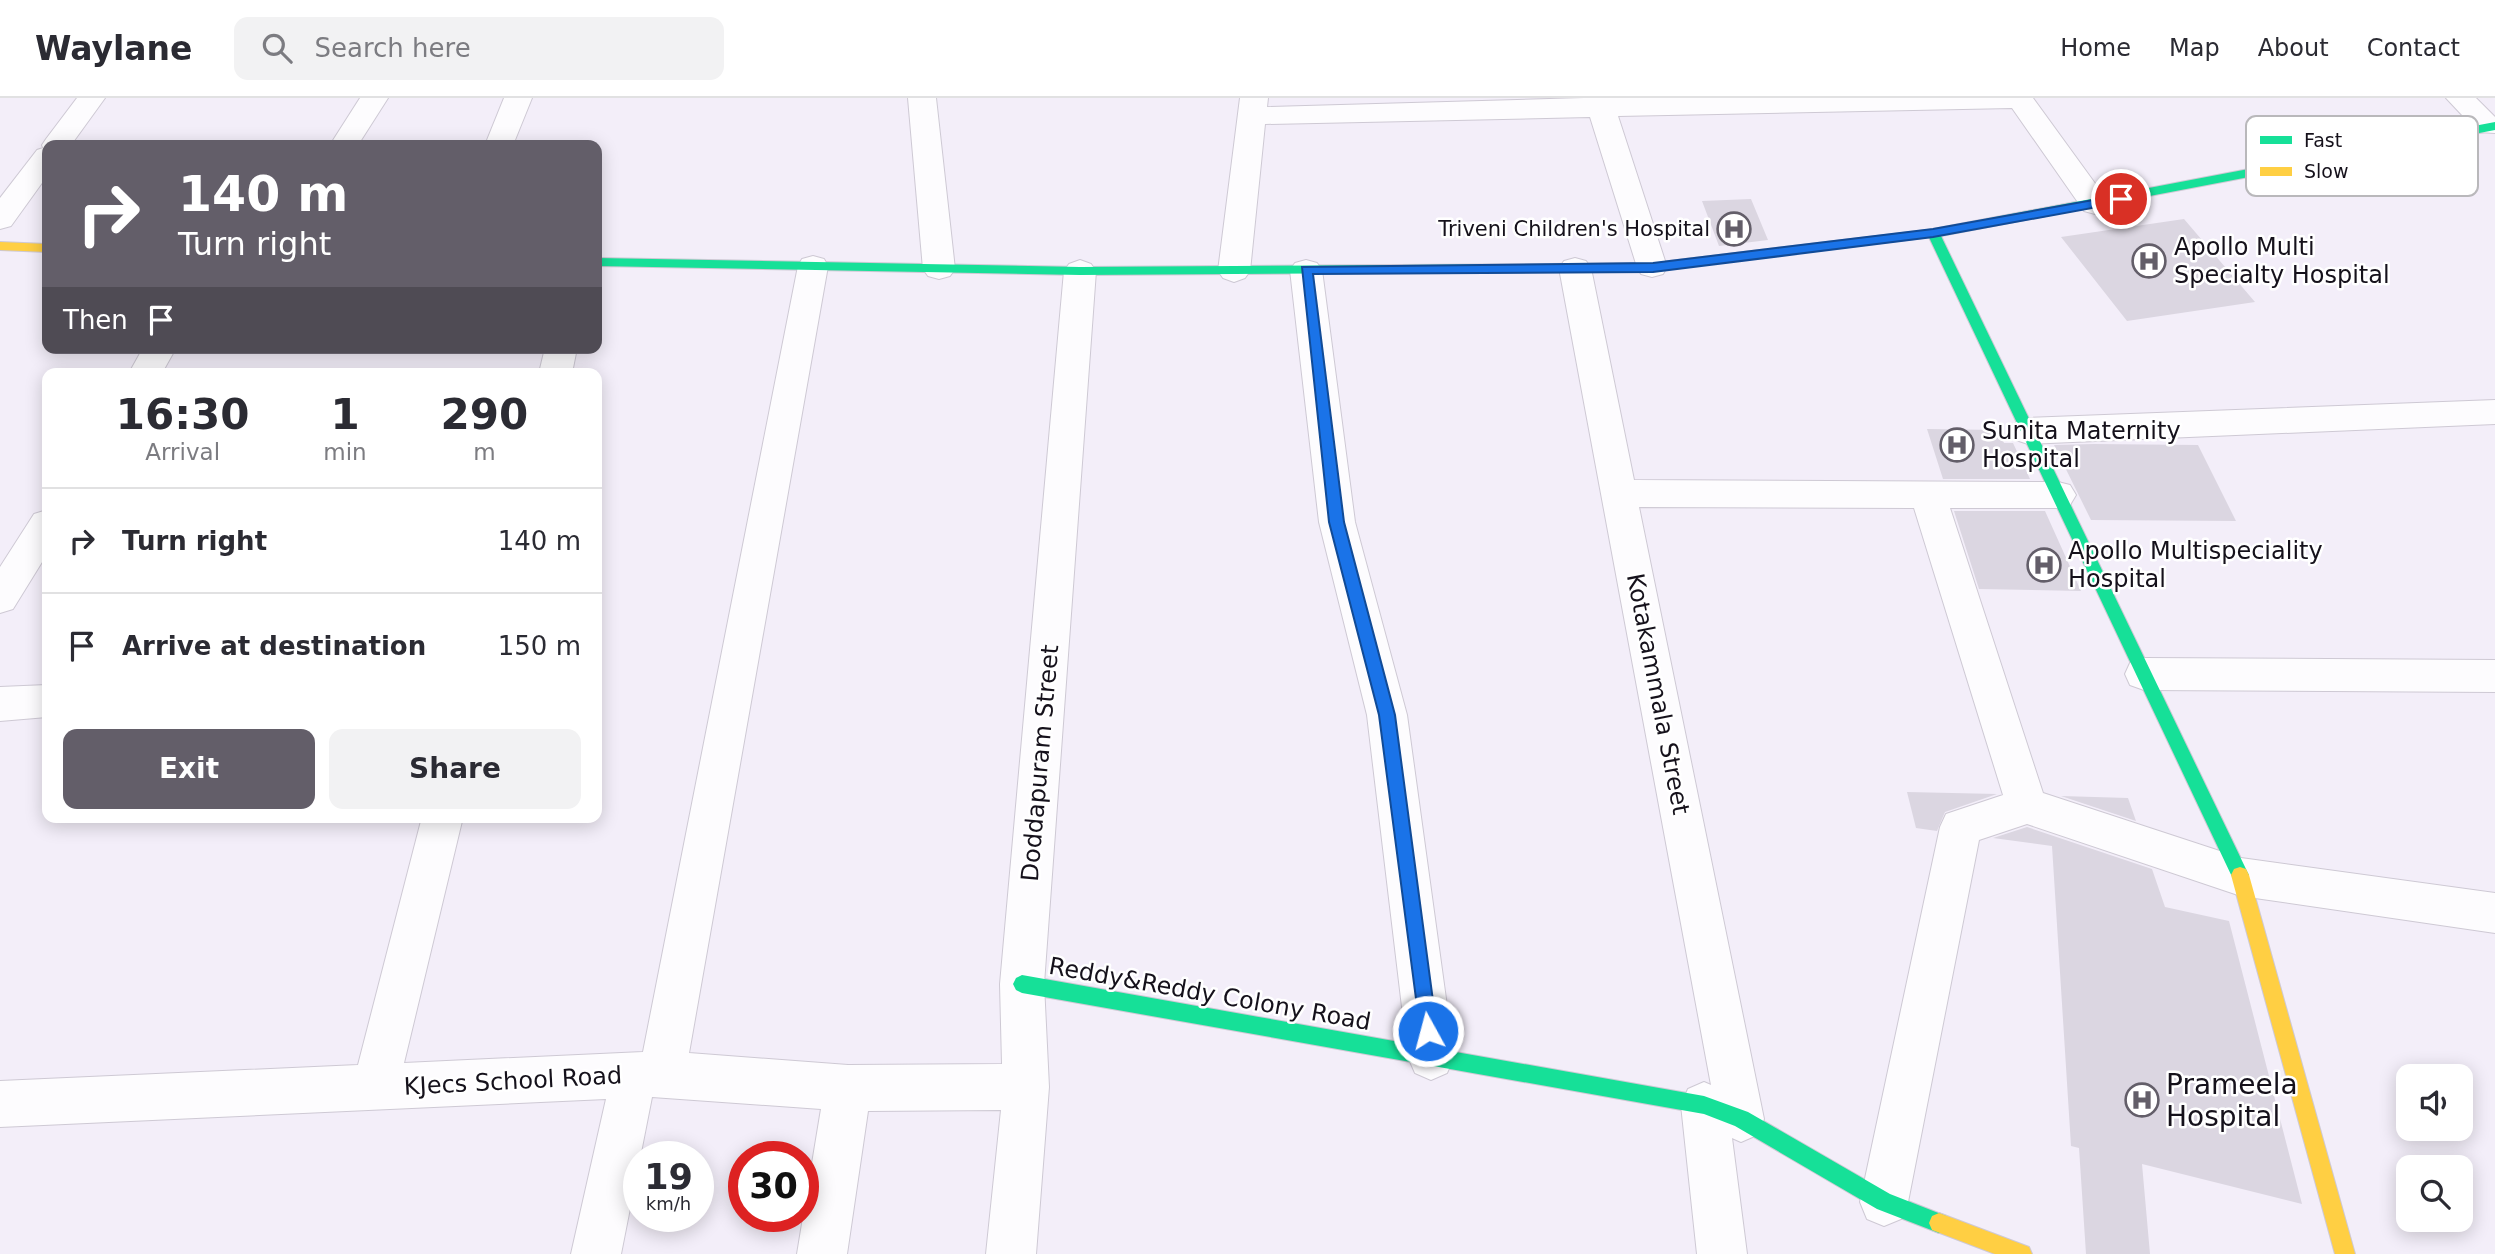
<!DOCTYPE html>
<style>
:root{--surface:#fff;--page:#f2f2f3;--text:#2b2b33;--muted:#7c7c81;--line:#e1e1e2;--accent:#635e69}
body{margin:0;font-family:"DejaVu Sans",sans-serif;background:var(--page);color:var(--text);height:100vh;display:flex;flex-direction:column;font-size:26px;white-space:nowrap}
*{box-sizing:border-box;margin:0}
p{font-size:23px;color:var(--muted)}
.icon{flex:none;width:38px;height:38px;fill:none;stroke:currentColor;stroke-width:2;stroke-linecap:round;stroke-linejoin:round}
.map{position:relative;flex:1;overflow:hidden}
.sheet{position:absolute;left:42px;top:270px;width:560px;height:455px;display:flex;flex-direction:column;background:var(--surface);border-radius:14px;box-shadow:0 4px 18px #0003}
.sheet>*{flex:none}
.banner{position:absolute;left:42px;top:42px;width:560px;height:214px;border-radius:14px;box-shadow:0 4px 18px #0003;background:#635e69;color:#fff;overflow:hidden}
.fabs{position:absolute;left:2396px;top:966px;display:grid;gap:14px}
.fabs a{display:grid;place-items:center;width:77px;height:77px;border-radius:14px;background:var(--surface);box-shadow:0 4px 18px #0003;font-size:35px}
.speed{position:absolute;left:623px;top:1043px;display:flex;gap:14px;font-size:35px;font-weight:700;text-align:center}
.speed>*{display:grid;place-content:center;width:91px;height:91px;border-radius:50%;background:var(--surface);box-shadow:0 4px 18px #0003;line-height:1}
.speed small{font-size:18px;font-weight:400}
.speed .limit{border:10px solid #d22;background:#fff;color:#111}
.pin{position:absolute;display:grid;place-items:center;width:60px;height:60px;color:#fff;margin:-30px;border:4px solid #fff;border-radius:50%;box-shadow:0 2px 7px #0007}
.me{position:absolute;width:77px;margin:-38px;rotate:353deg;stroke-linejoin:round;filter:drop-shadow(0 0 5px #0008)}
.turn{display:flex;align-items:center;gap:24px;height:147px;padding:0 21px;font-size:32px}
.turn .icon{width:91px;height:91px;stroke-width:2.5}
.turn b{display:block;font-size:49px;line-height:60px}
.then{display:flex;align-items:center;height:66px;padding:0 21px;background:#0003;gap:14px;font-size:26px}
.eta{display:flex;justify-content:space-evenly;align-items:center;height:119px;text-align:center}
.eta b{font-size:42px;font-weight:600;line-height:49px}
.action{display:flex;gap:14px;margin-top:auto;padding:14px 21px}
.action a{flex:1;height:80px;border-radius:14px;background:var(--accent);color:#fff;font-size:28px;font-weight:600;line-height:80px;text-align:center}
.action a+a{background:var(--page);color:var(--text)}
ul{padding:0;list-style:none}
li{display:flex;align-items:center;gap:21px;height:105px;padding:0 21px;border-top:2px solid var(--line)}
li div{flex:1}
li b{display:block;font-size:26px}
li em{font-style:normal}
header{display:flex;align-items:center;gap:42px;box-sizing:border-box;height:98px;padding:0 35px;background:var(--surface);border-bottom:2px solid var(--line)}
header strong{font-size:33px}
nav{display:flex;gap:38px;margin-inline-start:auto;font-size:24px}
.search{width:490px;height:63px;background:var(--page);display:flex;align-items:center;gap:18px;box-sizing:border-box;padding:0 24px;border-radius:14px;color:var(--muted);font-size:26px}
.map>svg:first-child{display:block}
.building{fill:#dbd6e1}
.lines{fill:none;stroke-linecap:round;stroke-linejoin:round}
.street-casing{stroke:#cec9d4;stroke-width:2}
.fast-casing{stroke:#cec9d4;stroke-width:2}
.slow-casing{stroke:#cec9d4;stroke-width:2}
.street{fill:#fdfcfe;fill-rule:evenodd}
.fast{fill:#16e098;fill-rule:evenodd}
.slow{fill:#ffcf43;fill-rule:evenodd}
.route{fill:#1a73e8;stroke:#114b97;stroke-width:2}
.labels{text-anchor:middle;stroke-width:5;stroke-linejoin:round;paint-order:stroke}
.far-poi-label{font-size:21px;fill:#15111b;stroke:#fff;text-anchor:end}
.poi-label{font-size:24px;fill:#15111b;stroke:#fff;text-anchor:start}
.street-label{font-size:24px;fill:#15111b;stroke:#fff}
.near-poi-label{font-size:28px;fill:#15111b;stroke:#fff;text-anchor:start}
.key{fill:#fff;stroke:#b9b8bb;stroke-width:2}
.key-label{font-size:19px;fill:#15111b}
</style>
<header>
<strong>Waylane</strong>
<div class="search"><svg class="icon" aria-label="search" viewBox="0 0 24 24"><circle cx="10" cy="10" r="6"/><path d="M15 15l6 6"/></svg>Search here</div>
<nav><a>Home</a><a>Map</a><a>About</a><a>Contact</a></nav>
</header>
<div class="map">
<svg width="2495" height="1156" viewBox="0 0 2495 1156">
<rect width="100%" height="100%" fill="#f3eef9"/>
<path class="building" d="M1751 101 1768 142 1719 148 1702 103Z
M2184 121 2255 204 2127 223 2061 139Z
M1927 331 1999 332 2004 345H2013L2030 381H1943Z
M2094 346 2198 347 2236 423 2091 422 2054 347Z
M1954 413H2045L2081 493 1979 491Z
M1907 694 1997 696 1945 714 1937 733 1916 730Z
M2061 698 2128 700 2136 723Z
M2027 729 2152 771 2165 809 2229 823 2302 1106 2142 1066 2150 1156H2086L2079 1050 2071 1048 2052 748 1993 740Z"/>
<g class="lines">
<defs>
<path id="street" d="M77 0H105L71 47H47V78L11 128 0 131V100L37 52 43 50 42 47 46 41Z
M360 0H388L358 47H330Z
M504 0H532L513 47H485Z
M908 0H936L955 171 950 178 939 181 928 178 923 171Z
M1240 0H1268L1267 9 1584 0H2033L2110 106 2106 113 2095 116 2084 113 2012 10 1618 18 1667 169 1663 176 1652 179 1641 176 1637 169 1590 19 1265 26 1250 173 1245 180 1234 184 1223 180 1218 173Z
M2446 0H2476L2495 19V35L2478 34Z
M813 158 824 161 828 168 689 955 848 967 1002 966 1000 886 1064 173 1069 166 1080 162 1091 166 1096 173 1044 886 1049 989 1036 1156H986L1001 1012 868 1013 847 1156H797L821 1011 652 999 621 1156H571L606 1001 0 1029V983L358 967 422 719H463L404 965 643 954 798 168 802 161Z
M1575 160 1586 163 1591 170 1634 382 2058 384 2070 387 2076 397 2070 407 2058 410H1950L2043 695 2241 760 2495 795V835L2241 798 2027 726 1979 742 1908 1104 1901 1121 1884 1128 1867 1121 1860 1104 1940 729 1946 716 2003 697 1914 410 1639 409 1764 1021 1757 1037 1741 1044 1732 1040 1747 1156H1697L1681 1007 1688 991 1704 984 1711 987 1559 170 1564 163Z
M1306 162 1317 165 1322 172 1355 424 1407 617 1454 959 1447 975 1431 982 1415 975 1408 959 1367 617 1319 424 1290 172 1295 165Z
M143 250H176L162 275H129Z
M545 250H577L572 275H539Z
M2495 302V326L2028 346 2016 342 2011 333 2016 324 2028 320Z
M47 412V456L13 511 0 515V469L34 416Z
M2144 560 2495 562V594L2144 592 2130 587 2125 576 2130 565Z
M47 587V619L0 623V589Z"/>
<path id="fast" d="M2495 24V32L1941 138 2246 771 2249 777 2246 783 2240 785 2234 783 1927 135 1933 131Z
M597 160 1080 169 1550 166 1556 170 1550 174 1080 177 597 168Z
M1022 877 1704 998 1748 1014 1890 1096 1946 1118 1949 1125 1946 1132 1939 1135 1877 1111 1735 1028 1704 1016 1022 895 1016 892 1013 886 1016 880Z"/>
<path id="slow" d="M1935 131 1939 132V138L1652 173 1550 174 1544 170 1550 166 1652 165Z
M0 144 47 146V154L0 152Z
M2240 769 2246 771 2249 777 2355 1156H2335L2231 777 2234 771Z
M1939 1115 2029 1149 2032 1156H1995L1932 1132 1929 1125 1932 1118Z"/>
</defs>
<use href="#street" class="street-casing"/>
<use href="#fast" class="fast-casing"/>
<use href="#slow" class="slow-casing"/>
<use href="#street" class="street"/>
<use href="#fast" class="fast"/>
<use href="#slow" class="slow"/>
</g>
<path class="route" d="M2121 97 2125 98V104L1933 139 1653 174 1313 176 1344 424 1395 617 1437 933 1434 939 1428 942 1421 939 1379 617 1329 424 1302 169 1653 165 1933 131Z"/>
<defs>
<symbol id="hospital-ring" viewBox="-11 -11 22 22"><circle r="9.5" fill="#fff" stroke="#635e69" stroke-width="1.5"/><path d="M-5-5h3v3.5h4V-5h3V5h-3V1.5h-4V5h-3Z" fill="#635e69"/></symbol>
</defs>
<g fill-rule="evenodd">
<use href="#hospital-ring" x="1715" y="112" width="38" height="38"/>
<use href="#hospital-ring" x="2130" y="144" width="38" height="38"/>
<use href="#hospital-ring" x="1938" y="328" width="38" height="38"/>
<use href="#hospital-ring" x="2025" y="448" width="38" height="38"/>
<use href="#hospital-ring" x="2123" y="983" width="38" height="38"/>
</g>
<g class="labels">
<g class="far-poi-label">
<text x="1710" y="138">Triveni Children's Hospital</text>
</g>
<g class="poi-label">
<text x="2174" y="157">Apollo Multi<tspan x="2174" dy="28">Specialty Hospital</tspan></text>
<text x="1982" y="341">Sunita Maternity<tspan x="1982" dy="28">Hospital</tspan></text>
<text x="2068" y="461">Apollo Multispeciality<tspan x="2068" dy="28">Hospital</tspan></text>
</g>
<g class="street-label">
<text transform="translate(1658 596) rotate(79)" y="8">Kotakammala Street</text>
<text transform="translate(1040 665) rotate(-85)" y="8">Doddapuram Street</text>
<text transform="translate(1210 896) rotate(10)" y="8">Reddy&amp;Reddy Colony Road</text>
<text transform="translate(513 983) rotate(-3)" y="8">KJecs School Road</text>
</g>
<g class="near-poi-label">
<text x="2166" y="996">Prameela<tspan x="2166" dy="32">Hospital</tspan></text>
</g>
</g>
<rect x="2246" y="18" width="232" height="80" rx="10" class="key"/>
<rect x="2260" y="38" width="32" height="8" fill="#16e098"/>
<rect x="2260" y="69" width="32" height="9" fill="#ffcf43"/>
<g class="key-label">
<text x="2304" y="49">Fast</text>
<text x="2304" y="80">Slow</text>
</g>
</svg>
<div class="fabs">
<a><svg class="icon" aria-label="sound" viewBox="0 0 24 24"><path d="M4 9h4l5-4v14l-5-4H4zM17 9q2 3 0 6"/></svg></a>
<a><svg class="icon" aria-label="search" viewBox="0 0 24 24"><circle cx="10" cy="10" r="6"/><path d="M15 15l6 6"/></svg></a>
</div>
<div class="speed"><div>19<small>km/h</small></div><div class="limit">30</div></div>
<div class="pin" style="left:2121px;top:101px;background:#d93025"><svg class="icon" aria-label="arrive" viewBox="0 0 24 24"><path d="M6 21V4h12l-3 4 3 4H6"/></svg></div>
<svg class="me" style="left:1428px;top:933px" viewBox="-20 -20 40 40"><circle r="17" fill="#1a73e8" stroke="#fff" stroke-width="3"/><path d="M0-11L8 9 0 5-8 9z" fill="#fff"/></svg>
<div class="banner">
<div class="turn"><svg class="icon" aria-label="right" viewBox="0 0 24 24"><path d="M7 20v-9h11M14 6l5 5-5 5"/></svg><div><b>140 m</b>Turn right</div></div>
<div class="then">Then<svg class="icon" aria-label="arrive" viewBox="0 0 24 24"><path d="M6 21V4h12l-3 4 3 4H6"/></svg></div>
</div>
<section class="sheet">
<div class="eta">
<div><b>16:30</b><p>Arrival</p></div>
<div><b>1</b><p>min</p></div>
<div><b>290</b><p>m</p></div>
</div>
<ul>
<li><svg class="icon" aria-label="right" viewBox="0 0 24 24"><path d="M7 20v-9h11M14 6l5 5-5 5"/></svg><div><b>Turn right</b></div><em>140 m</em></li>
<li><svg class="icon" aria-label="arrive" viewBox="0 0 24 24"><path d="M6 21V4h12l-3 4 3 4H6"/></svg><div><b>Arrive at destination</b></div><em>150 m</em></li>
</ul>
<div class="action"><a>Exit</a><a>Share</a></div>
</section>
</div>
